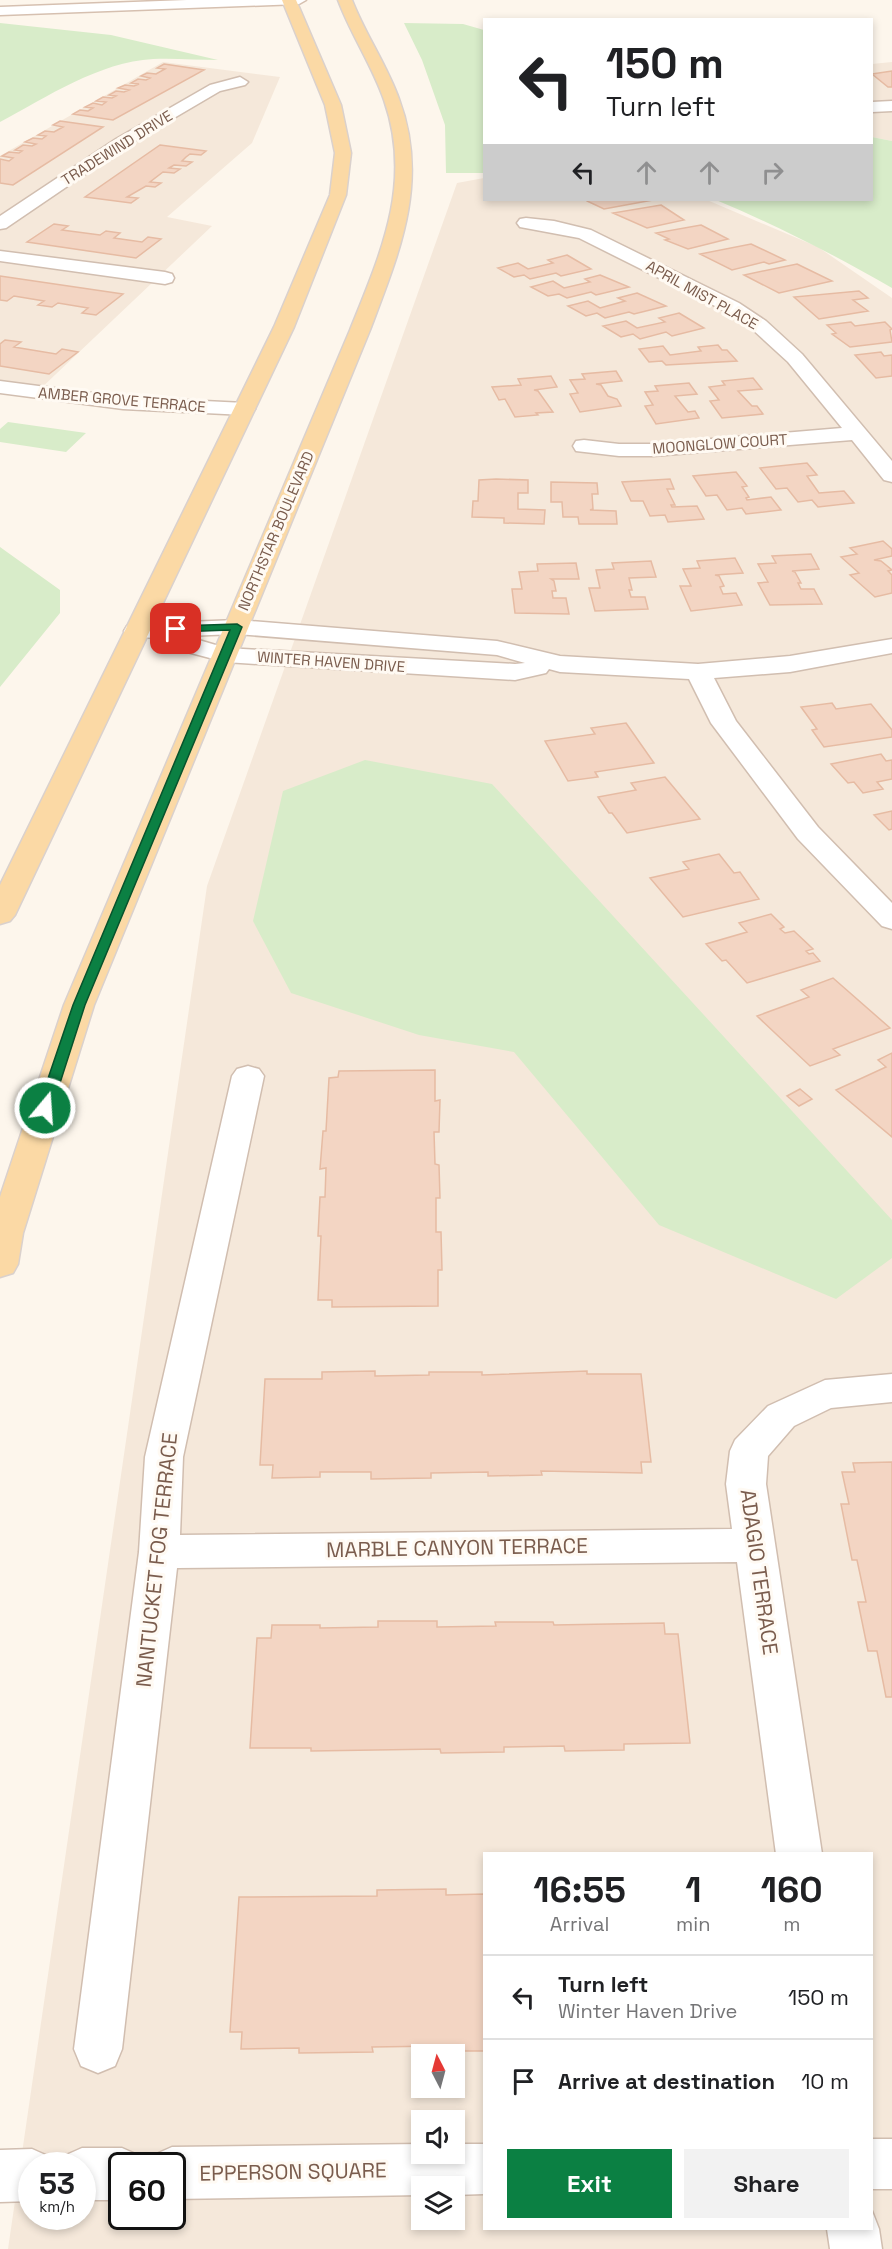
<!DOCTYPE html>
<style>
:root{--surface:#fff;--page:#f2f2f2;--text:#202124;--muted:#757577;--line:#e0e0e0;--accent:#0b8043}
body{margin:0;font-family:"Space Grotesk",sans-serif;background:var(--page);color:var(--text);height:100vh;display:flex;flex-direction:column;font-size:22px;white-space:nowrap}
*{box-sizing:border-box;margin:0}
p{font-size:20px;color:var(--muted)}
.icon{flex:none;width:33px;height:33px;fill:none;stroke:currentColor;stroke-width:2;stroke-linecap:round;stroke-linejoin:round}
.map{position:relative;flex:1;overflow:hidden}
.side{position:absolute;left:483px;top:1852px;width:390px;height:378px;display:flex;flex-direction:column;background:var(--surface);border-radius:0px;box-shadow:0 3px 9px #0003}
.side>*{flex:none}
.top-card{position:absolute;left:483px;top:18px;width:390px;height:183px;border-radius:0px;box-shadow:0 3px 9px #0003;background:#fff;color:var(--text);overflow:hidden}
.needle{width:39px;rotate:354deg}
.buttons{position:absolute;left:411px;top:2044px;display:grid;gap:12px}
.buttons a{display:grid;place-items:center;width:54px;height:54px;border-radius:0px;background:var(--surface);box-shadow:0 3px 9px #0003;font-size:30px}
.speed{position:absolute;left:18px;top:2152px;display:flex;gap:12px;font-size:30px;font-weight:700;text-align:center}
.speed>*{display:grid;place-content:center;width:78px;height:78px;border-radius:50%;background:var(--surface);box-shadow:0 3px 9px #0003;line-height:1}
.speed small{font-size:15px;font-weight:400}
.speed .limit{border:3px solid #111;border-radius:9px;background:#fff;color:#111}
.pin{position:absolute;display:grid;place-items:center;width:51px;height:51px;color:#fff;margin:-26px;border-radius:12px;box-shadow:0 3px 9px #0006}
.me{position:absolute;width:66px;margin:-33px;rotate:18deg;stroke-linejoin:round;filter:drop-shadow(0 0 4px #0008)}
.turn{display:flex;align-items:center;gap:21px;height:126px;padding:0 24px;font-size:27px}
.turn .icon{width:78px;height:78px;stroke-width:2.5}
.turn b{display:block;font-size:42px;line-height:51px}
.lanes{display:flex;align-items:center;height:57px;padding:0 24px;background:#0003;justify-content:center;gap:30px;direction:ltr}
.lanes .off{opacity:.35}
.eta{display:flex;justify-content:space-evenly;align-items:center;height:102px;text-align:center}
.eta b{font-size:36px;font-weight:700;line-height:42px}
.primary-button{display:flex;gap:12px;margin-top:auto;padding:12px 24px}
.primary-button a{flex:1;height:69px;border-radius:0px;background:var(--accent);color:#fff;font-size:24px;font-weight:700;line-height:69px;text-align:center}
.primary-button a+a{background:var(--page);color:var(--text)}
ul{padding:0;list-style:none}
li{display:flex;align-items:center;gap:18px;height:84px;padding:0 24px;border-top:2px solid var(--line)}
li div{flex:1}
li b{display:block;font-size:22px}
li em{font-style:normal}
.map>svg:first-child{display:block}
.residential{fill:#f5e8da;fill-rule:evenodd}
.green{fill:#d8ecc9}
.building{fill:#f3d5c3;stroke:#e6bba3;stroke-width:1.5}
.lines{fill:none;stroke-linecap:round;stroke-linejoin:round}
.street-casing{stroke:#d1beb0;stroke-width:3}
.secondary-casing{stroke:#d6c0b0;stroke-width:3}
.primary-casing{stroke:#dad1cd;stroke-width:3}
.street{fill:#fff;fill-rule:evenodd}
.secondary{fill:#fff;fill-rule:evenodd}
.primary{fill:#fbd9a5;fill-rule:evenodd}
.route{fill:#0b8043;stroke:#07532c;stroke-width:1.5}
.labels{text-anchor:middle;stroke-width:6;stroke-linejoin:round;paint-order:stroke}
.far-street-label{font-size:15px;fill:#7a5c4d;stroke:#fffaf3}
.near-street-label{font-size:21px;fill:#7a5c4d;stroke:#fffaf3}
</style>
<div class="map">
<svg width="892" height="2249" viewBox="0 0 892 2249">
<rect width="100%" height="100%" fill="#fdf6ec"/>
<path class="residential" d="M163 62 280 77 252 143 167 217 212 226 36 393 0 387V156Z
M892 62V141L872 137V64Z
M484 178V200H707L818 247 892 298V2249H8L207 886 457 183ZM484 1854H872V2229H484ZM422 2055H454V2088H422ZM422 2121H454V2154H422ZM32 2166H82V2217H32ZM122 2166H172V2217H122ZM422 2187H454V2220H422Z"/>
<path class="green" d="M0 23 111 35 218 60C197 60 175 58 153 59 99 62 47 97 0 122Z
M404 23 463 24 484 30V173H446L445 125 422 60Z
M872 137 892 141V288C835 255 776 225 716 200H872Z
M8 422 86 433 66 452 0 442V429Z
M0 547 60 590V613L0 687Z
M365 760 492 784 892 1220V1258L836 1299 659 1225 514 1052 419 1035 291 993 253 921 283 791Z"/>
<path class="building" d="M164 64 204 70 113 120 73 114 80 110 88 111 93 108 85 107 93 103 102 105 106 102 96 101 103 97 112 98 116 96 109 95 116 91 124 92 129 90 118 88 125 85 134 86 139 84 131 83 138 79 146 80 150 78 141 76 147 73 156 74 165 69 157 68Z
M892 71V87H888L872 74Z
M60 121 103 127 13 185 0 183V159L9 161 13 158 2 156 9 152 19 153 22 151 15 150 23 145 32 146 36 144 25 142 33 138 42 139 46 136 38 135 45 131 54 132 63 127 53 125Z
M160 145 206 151 201 155 190 154 186 157 182 161 192 162 186 166 174 165 169 168 180 169 174 173 163 172 150 182 161 183 155 187 146 186 127 197 138 198 131 203 85 197Z
M587 201V200H653L604 209Z
M661 205 684 220 647 228 613 213Z
M54 224 68 226 62 230 100 235 106 231 120 233 114 238 142 242 148 237 161 239 136 258 27 242Z
M701 225 728 239 688 249 665 240 669 239 656 233Z
M751 244 785 260 769 264 764 262 732 270 700 254Z
M567 255 591 269 561 276 556 273 530 279 524 275 514 277 498 268 518 263 528 269 553 263 548 260Z
M797 264 832 281 779 293 744 275Z
M600 275 629 287 596 295 591 292 567 298 559 294 548 296 531 287 553 281 564 288 590 282 585 279Z
M0 276 123 294 96 315 82 313 88 308 58 303 52 307 38 305 44 301 14 296 7 301 0 300Z
M859 291 868 298 853 300 868 311 819 319 794 297Z
M637 293 666 306 634 314 629 312 605 318 597 313 586 316 568 306 588 301 600 308 625 301 618 298Z
M679 313 704 328 672 336 666 332 640 339 633 334 621 337 603 326 626 321 637 328 665 322 659 318Z
M851 322 855 326 885 322 892 329 890 330 892 342 850 347 832 334 836 333 827 325Z
M5 340 21 342 14 347 56 354 62 349 78 352 49 374 0 366V344Z
M718 345 722 350H727L737 361 666 365 662 361 649 362 639 349 663 346 670 355 701 351 698 347Z
M881 352 884 356 892 355V376L876 378 855 355Z
M616 371 622 381 596 384 601 385 608 396 617 399 621 406 580 412 570 394 578 393 570 380 585 379 582 374Z
M551 376 557 387 534 390 538 391 553 412 536 413 538 415 515 417 505 399 499 400 492 387 521 385 518 379Z
M753 378 762 389 738 391 752 406H757L763 414 722 418 710 401 719 400 709 387 725 385 722 381Z
M689 383 697 394 675 396 688 412 695 411 699 418 656 424 645 406 653 405 645 392 658 391 655 386Z
M807 463 817 475 807 476 819 493 844 491 854 503 818 507 812 500 798 502 787 488 776 489 760 468Z
M736 472 747 486 742 487 749 497 746 498 747 500 771 497 781 510 746 514 742 508 727 510 717 495 706 496 693 476Z
M496 479 528 480V493H518V509L545 510 544 524 504 523V518L472 517 473 501H478L479 480Z
M670 479 674 489H667L675 505H671L672 507 697 506 704 519 668 522 665 515 650 516 643 501H631L622 482Z
M551 482 597 483 598 494H592L593 509 590 510 616 511 617 524H579L578 517H563L562 502H551Z
M883 541 892 549V556L874 560 881 561 892 570 888 571 892 575V593L875 597 850 575 859 573 841 557 857 554 850 548Z
M811 554 819 569 792 571 795 572 801 583H798L801 589H814L822 604 770 605 758 583 768 582 758 564 776 563 772 556Z
M735 558 743 573 715 575 719 576 724 586 720 587 723 594 736 593 742 605 691 611 680 586H691L683 569 700 568 697 561Z
M651 561 656 577 629 578 632 590H629L631 597H645L648 609 595 611 589 588H600L596 570 614 569 612 563Z
M576 563 579 579H551L554 581 556 591H552L553 598H566L569 614 515 613 512 589H522L519 572 538 571 537 564Z
M832 703 836 709 871 704 892 730V737L824 747 812 730 817 729 801 707Z
M626 723 654 763 595 772 598 777 568 781 545 741 595 734 591 728Z
M881 754 886 761 892 760V779L877 782 883 789 863 793 854 782 848 783 831 764Z
M665 777 700 819 627 833 612 813H609L598 797 636 790 631 783Z
M892 811V829L889 830 874 815Z
M719 854 734 873 740 872 759 899 683 917 650 878 689 869 683 862Z
M771 914 784 927 780 929 785 933 794 931 813 949 806 951 809 954 813 953 820 961 747 983 726 960 722 961 706 944 747 932 739 923Z
M833 978 890 1028 833 1049 840 1055 810 1066 757 1016 809 997 801 990Z
M892 1053V1137L836 1090 886 1067 878 1060Z
M435 1070V1101L440 1100 439 1132H434L435 1164 439 1165 440 1198H436V1232H441L442 1270H438V1306L332 1307V1300H318L321 1236H318L320 1197H325L326 1168 320 1169 323 1131H326L329 1078 338 1077 339 1071Z
M800 1089 812 1099 799 1106 787 1096Z
M375 1371V1376L429 1375V1372H482V1375L587 1371V1374H641L651 1462H641L642 1473 541 1471 542 1475 488 1476V1472L431 1473V1478L371 1479V1472H320V1477L272 1478 273 1465H260L265 1379H322V1372Z
M892 1462V1697H886L877 1651H868L858 1602H866L857 1560H852L841 1504H849L842 1472H855L853 1463Z
M378 1621H437V1627L496 1626 495 1622H553L554 1625 664 1623 665 1634H678L690 1743 624 1744V1750L565 1751 564 1746 504 1747V1752L441 1753 440 1749 311 1751V1748H250L257 1638H271L272 1625H320V1628L378 1627Z
M446 1889V1895L484 1894V2051H440V2046L372 2047 373 2052 299 2053V2048L241 2049 242 2032H230L239 1897 377 1896V1890Z"/>
<g class="lines">
<defs>
<path id="street" d="M240 77 248 82 245 85 220 91 128 145 6 228 0 229V216L116 139 210 85Z
M892 101V111L872 112V102Z
M526 218 554 221 591 230 739 303 766 321 802 354 892 461V482L884 480 852 440 653 456H619L576 451 573 446 576 441 584 440 619 444H653L842 428 788 362 752 329 725 311 579 238 520 227 517 223 520 219Z
M0 251 165 272 172 274 174 278 172 282 165 284 0 261Z
M0 381 123 397 245 403 252 405 255 409 252 413 245 415 123 409 0 393Z
M237 620 497 641 560 656 698 664 790 656 892 639V653L790 672 714 678 736 721 818 827 892 903V929L882 926 798 839 711 723 689 679 560 672 549 669 546 673 515 680 225 662 157 644 155 638 127 636 124 631 127 626 136 624ZM237 634 497 655 525 663 515 664 226 648 185 636Z
M248 1066 259 1069 264 1076 183 1457 180 1535 732 1529 726 1484 730 1451 735 1440 768 1406 825 1380 892 1374V1402L831 1408 794 1426 768 1456 766 1484 822 1854H776L737 1562 177 1568 122 2049 115 2066 98 2073 81 2066 74 2049 139 1552 145 1457 232 1076 237 1069Z
M872 2139H892V2189H872Z
M422 2144V2154H454V2144H484V2194L454 2195V2187H422V2195L172 2199V2166H149L154 2155 172 2147Z
M82 2148H122L140 2156 144 2166H122V2200H82V2166H60L64 2156Z
M32 2149 50 2157 54 2166H32V2201L0 2202V2150Z
M872 2211 879 2229 882 2249H830L827 2229H872Z"/>
<path id="secondary" d="M187 0H306L299 4 0 15V7Z"/>
<path id="primary" d="M282 0H296L341 105 351 153 346 195 294 327 15 915 10 921 0 924V885L274 327 330 195 335 153 325 105Z
M338 0H352C365 34 387 65 399 99 430 182 399 253 370 330L94 1005 23 1233 18 1264 13 1273 0 1277V1197L64 1005 350 330C381 253 413 183 384 100 372 65 351 35 338 0Z"/>
</defs>
<use href="#street" class="street-casing"/>
<use href="#secondary" class="secondary-casing"/>
<use href="#primary" class="primary-casing"/>
<use href="#street" class="street"/>
<use href="#secondary" class="secondary"/>
<use href="#primary" class="primary"/>
</g>
<path class="route" d="M237 624 242 627 85 1005 52 1108 50 1111H40L38 1108 73 1005 230 630 176 632 171 629 176 626Z"/>
<g class="labels">
<g class="far-street-label">
<text transform="translate(117 148) rotate(-32)" y="5">TRADEWIND DRIVE</text>
<text transform="translate(702 295) rotate(29)" y="5">APRIL MIST PLACE</text>
<text transform="translate(122 400) rotate(5)" y="5">AMBER GROVE TERRACE</text>
<text transform="translate(720 444) rotate(-4)" y="5">MOONGLOW COURT</text>
<text transform="translate(276 531) rotate(-67)" y="5">NORTHSTAR BOULEVARD</text>
<text transform="translate(331 662) rotate(4)" y="5">WINTER HAVEN DRIVE</text>
</g>
<g class="near-street-label">
<text transform="translate(457 1548) rotate(-1)" y="7">MARBLE CANYON TERRACE</text>
<text transform="translate(157 1560) rotate(-84)" y="7">NANTUCKET FOG TERRACE</text>
<text transform="translate(759 1572) rotate(82)" y="7">ADAGIO TERRACE</text>
<text transform="translate(293 2172) rotate(-1)" y="7">EPPERSON SQUARE</text>
</g>
</g>
</svg>
<div class="buttons">
<a><svg class="needle" viewBox="-14 -14 28 28"><path d="M0-13l5 13h-10z" fill="#e53935"/><path d="M0 13l5-13h-10z" fill="#757577"/></svg></a>
<a><svg class="icon" aria-label="sound" viewBox="0 0 24 24"><path d="M4 9h4l5-4v14l-5-4H4zM17 9q2 3 0 6"/></svg></a>
<a><svg class="icon" aria-label="layers" viewBox="0 0 24 24"><path d="M12 4l9 5-9 5-9-5zM3 14l9 5 9-5"/></svg></a>
</div>
<div class="speed"><div>53<small>km/h</small></div><div class="limit">60</div></div>
<div class="pin" style="left:176px;top:629px;background:#d93025"><svg class="icon" aria-label="arrive" viewBox="0 0 24 24"><path d="M6 21V4h12l-3 4 3 4H6"/></svg></div>
<svg class="me" style="left:45px;top:1108px" viewBox="-20 -20 40 40"><circle r="17" fill="#0b8043" stroke="#fff" stroke-width="3"/><path d="M0-11L8 9 0 5-8 9z" fill="#fff"/></svg>
<div class="top-card">
<div class="turn"><svg class="icon" aria-label="left" viewBox="0 0 24 24"><path d="M17 20v-9H6M10 6l-5 5 5 5"/></svg><div><b>150 m</b>Turn left</div></div>
<div class="lanes"><svg class="icon" aria-label="left" viewBox="0 0 24 24"><path d="M17 20v-9H6M10 6l-5 5 5 5"/></svg><svg class="icon off" aria-label="ahead" viewBox="0 0 24 24"><path d="M12 20V5M6 11l6-6 6 6"/></svg><svg class="icon off" aria-label="ahead" viewBox="0 0 24 24"><path d="M12 20V5M6 11l6-6 6 6"/></svg><svg class="icon off" aria-label="right" viewBox="0 0 24 24"><path d="M7 20v-9h11M14 6l5 5-5 5"/></svg></div>
</div>
<section class="side">
<div class="eta">
<div><b>16:55</b><p>Arrival</p></div>
<div><b>1</b><p>min</p></div>
<div><b>160</b><p>m</p></div>
</div>
<ul>
<li><svg class="icon" aria-label="left" viewBox="0 0 24 24"><path d="M17 20v-9H6M10 6l-5 5 5 5"/></svg><div><b>Turn left</b><p>Winter Haven Drive</p></div><em>150 m</em></li>
<li><svg class="icon" aria-label="arrive" viewBox="0 0 24 24"><path d="M6 21V4h12l-3 4 3 4H6"/></svg><div><b>Arrive at destination</b></div><em>10 m</em></li>
</ul>
<div class="primary-button"><a>Exit</a><a>Share</a></div>
</section>
</div>
